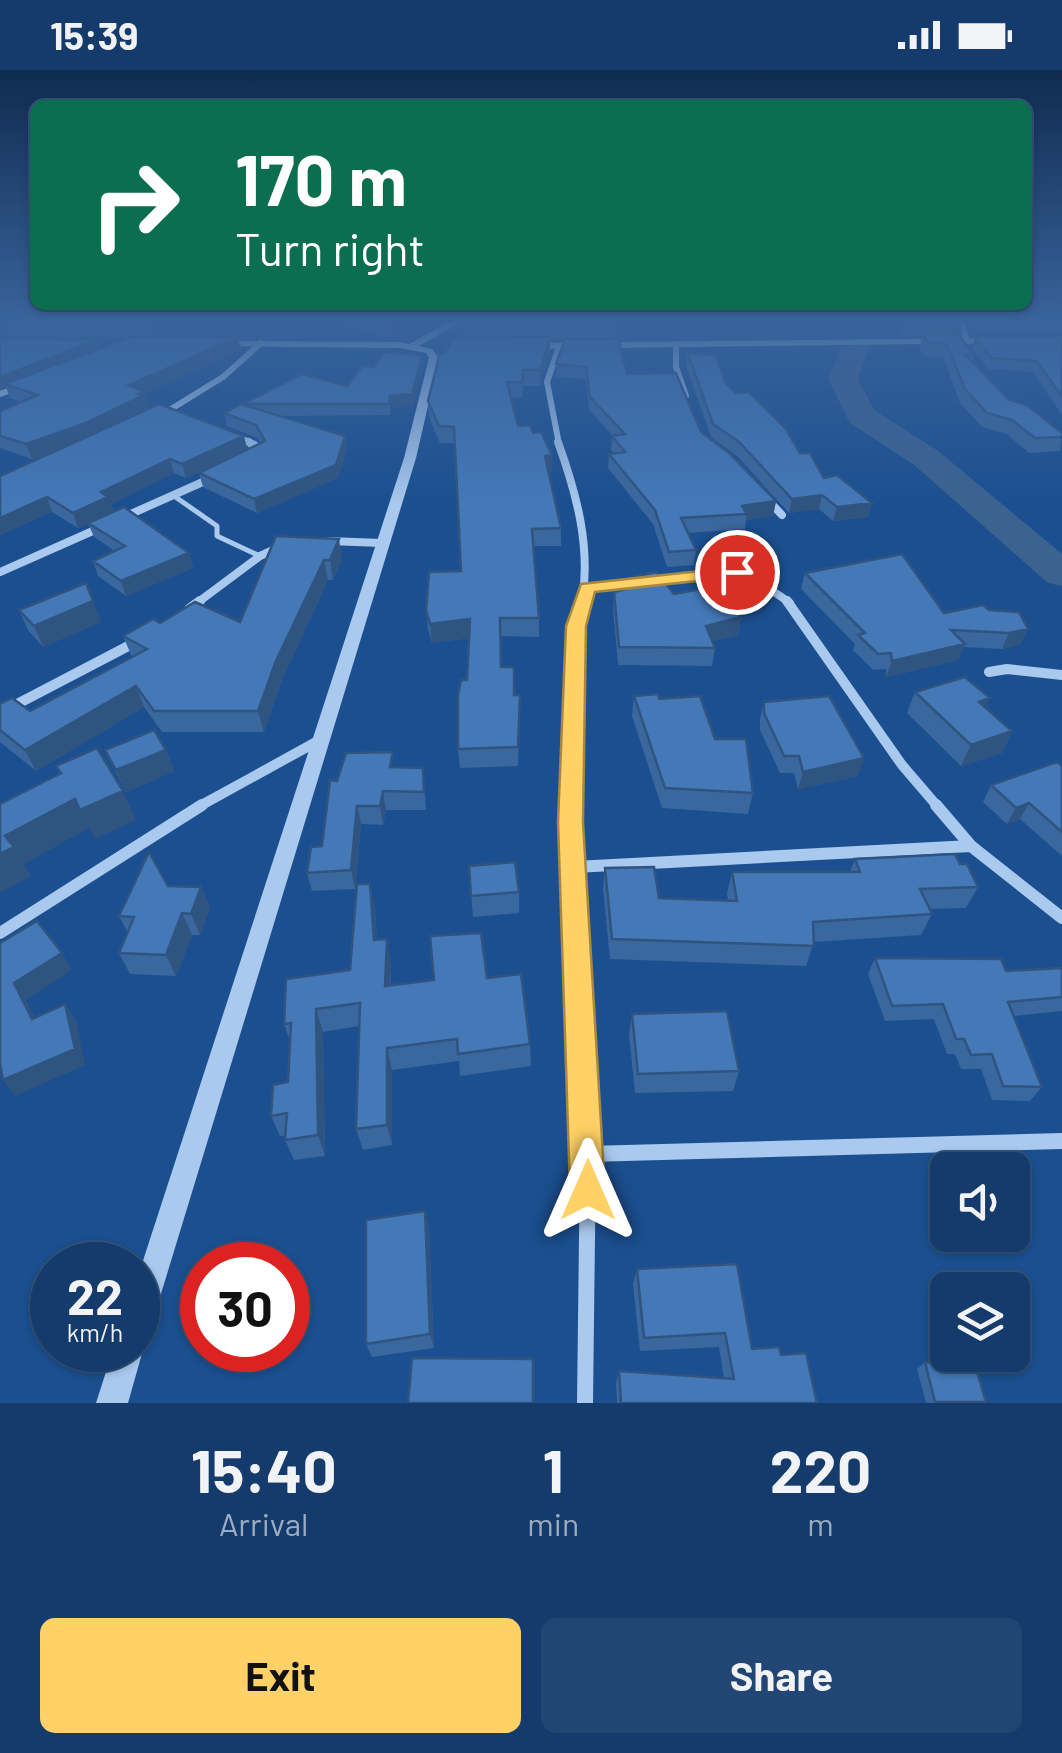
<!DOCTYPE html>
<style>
:root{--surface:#143b6b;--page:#214673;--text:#f1f3f6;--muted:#9dadc1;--line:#33557e;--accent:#ffd166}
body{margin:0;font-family:Barlow,sans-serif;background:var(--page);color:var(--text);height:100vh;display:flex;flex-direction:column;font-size:38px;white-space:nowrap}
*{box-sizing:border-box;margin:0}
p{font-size:32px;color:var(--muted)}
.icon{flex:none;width:55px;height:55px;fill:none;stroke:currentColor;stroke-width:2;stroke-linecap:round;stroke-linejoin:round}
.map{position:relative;height:1333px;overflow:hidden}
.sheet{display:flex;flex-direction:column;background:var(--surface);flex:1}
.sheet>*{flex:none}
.banner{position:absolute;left:30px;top:30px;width:1002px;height:210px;border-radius:15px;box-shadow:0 2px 8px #0004,0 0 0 2px var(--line);background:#0b6e4f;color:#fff;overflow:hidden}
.buttons{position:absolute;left:930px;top:1082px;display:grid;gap:20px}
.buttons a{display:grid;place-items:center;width:100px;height:100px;border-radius:15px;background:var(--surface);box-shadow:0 2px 8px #0004,0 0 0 2px var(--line);font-size:50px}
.speed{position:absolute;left:30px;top:1172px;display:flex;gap:20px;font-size:50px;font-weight:700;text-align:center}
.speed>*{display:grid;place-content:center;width:130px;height:130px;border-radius:50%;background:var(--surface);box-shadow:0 2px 8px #0004,0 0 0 2px var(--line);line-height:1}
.speed small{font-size:25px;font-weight:400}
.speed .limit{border:15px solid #d22;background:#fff;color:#111}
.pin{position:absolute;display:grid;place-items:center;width:85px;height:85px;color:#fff;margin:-42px;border:5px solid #fff;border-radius:50%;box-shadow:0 2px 10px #0007}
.me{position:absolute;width:110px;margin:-55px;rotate:0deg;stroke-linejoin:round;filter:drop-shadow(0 0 8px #0008)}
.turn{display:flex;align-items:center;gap:35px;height:210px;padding:0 40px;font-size:45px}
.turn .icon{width:130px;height:130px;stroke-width:2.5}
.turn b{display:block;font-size:70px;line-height:85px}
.eta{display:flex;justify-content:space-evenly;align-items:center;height:170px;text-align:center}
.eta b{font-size:60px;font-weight:700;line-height:70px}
.primary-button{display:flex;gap:20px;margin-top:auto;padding:20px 40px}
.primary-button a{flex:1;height:115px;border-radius:15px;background:var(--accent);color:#111;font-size:40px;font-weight:700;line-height:115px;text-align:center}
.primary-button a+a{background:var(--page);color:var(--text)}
.status{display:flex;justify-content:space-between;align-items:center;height:70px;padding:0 50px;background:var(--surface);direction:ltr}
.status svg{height:28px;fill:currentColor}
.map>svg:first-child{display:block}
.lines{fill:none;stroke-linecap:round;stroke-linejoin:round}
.river{fill:#3c6290;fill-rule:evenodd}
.service{stroke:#a9c9ee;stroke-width:5}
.minor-far4{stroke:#a9c9ee;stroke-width:6}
.minor-far3{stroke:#a9c9ee;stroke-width:8}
.minor-far2{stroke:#a9c9ee;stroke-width:10}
.minor-far1{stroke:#a9c9ee;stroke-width:12}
.minor{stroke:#a9c9ee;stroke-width:16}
.tertiary{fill:#a9c9ee;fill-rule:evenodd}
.wall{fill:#3a679d}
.shaded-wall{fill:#305480}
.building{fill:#4478b7;stroke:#305480;stroke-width:2.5}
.route{fill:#ffd166;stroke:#a68842;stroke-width:2.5}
</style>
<div class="status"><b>15:39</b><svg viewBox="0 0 49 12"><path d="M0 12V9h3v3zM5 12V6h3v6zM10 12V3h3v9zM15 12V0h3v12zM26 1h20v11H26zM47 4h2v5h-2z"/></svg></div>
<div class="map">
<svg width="1062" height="1333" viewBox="0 0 1062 1333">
<rect width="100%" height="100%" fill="#1b4f8f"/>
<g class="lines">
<path class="river" d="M856 268 870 276 858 309 874 340 937 380 1062 484V516L1048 513 913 394 850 353 828 309 842 276Z"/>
<path class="service" d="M174 426 217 456V466L260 486"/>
<path class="minor-far4" d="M961 249 967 272
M412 276 461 249
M676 276V297L686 326
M559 277 547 312 559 374
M0 324 20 317
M163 344 223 307 261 273
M232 365 255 374"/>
<path class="minor-far3" d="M249 372 260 383
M558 372C577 425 591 477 582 533
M765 427 782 445
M124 447 214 407
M329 471 381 473
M0 502 104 456
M651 513C719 504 732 490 790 533
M587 517 629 515
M197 533 260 486 282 476"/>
<path class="minor-far2" d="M787 531 902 695 938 737
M189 539 200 531
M989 602 1007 599 1062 605
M0 643 136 572
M198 737 318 671
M571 737 575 580 583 531"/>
<path class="minor-far1" d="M571 735 584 999
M936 735 971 776 1062 848
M575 797 971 776
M0 863 202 735"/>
<path class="minor" d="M584 996 588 1084 585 1333
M588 1084 1062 1071"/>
<path class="tertiary" d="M997 268 1000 269V273L528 279 523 276 528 273Z
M216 271 400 272 432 279 439 288 416 388 153 1250 148 1260 138 1265V1206L404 388 429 288 426 283 400 278 213 276 211 274Z
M138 1269 143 1280 128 1333H96L113 1280H138Z"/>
</g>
<path class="wall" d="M5 249H176L155 267 9 266 3 251Z
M317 249H410V260L391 268Z
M965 249H1062V263L972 264Z
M960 256 958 264 900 265 902 257Z
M615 258 614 268 550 269V282L540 316H523L522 328 511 327 518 356 552 402H549L561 458V476H533L539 548V567L501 566V597L515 625H520L518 696 460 698 458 679 467 610 469 568 432 573 428 559 426 540 461 501 455 373H440L429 347 428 331 445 283 458 268 457 259Z
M923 265 974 285 972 292 1008 329 1062 363 1060 381 1029 383 1007 364 982 357 960 333 943 287H925L919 278Z
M1062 266V345L1033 302 988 299 972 278 975 267Z
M0 269 100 278 241 280 145 323 149 336 145 337 146 340 244 366 247 380 261 373 258 368 227 356 224 343 243 335 347 316 374 297 422 286 423 296 413 336 391 338 390 345 279 346 345 366 347 379 338 408 257 443 203 417 199 403 231 387 186 408 174 403 111 434 114 442 78 458 52 442 0 465 62 378 32 389 0 378V341L22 332 10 328 6 317 0 320Z
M565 269 627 304 701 362 776 431 773 446 746 450 745 459 688 463 696 480 694 495 667 497 653 454 608 398 609 384 614 383 611 380 612 366H613L589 340 586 309 556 307V294Z
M688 284 725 312 824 408 872 433 868 447 833 451 819 439 789 443 737 386 711 367 686 296Z
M88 453 189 483 193 498 126 526 98 506 93 491 115 481 94 467Z
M276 466 342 489 333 510H328L281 612 264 662H162L144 637 36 701 0 672V634L30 641 132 587 123 566 160 553 240 552Z
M805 503 944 543 983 535 1020 575 1002 579 964 577 958 590 886 607V599L873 600 853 580 855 574 801 519Z
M619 510 674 524 741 547 738 565 713 571 715 578 712 596 618 595 613 539 614 522 618 521Z
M19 540 101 552 43 577 28 560Z
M915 622 986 638 1012 661 1002 683 961 696 907 643Z
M634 626 659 629 753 723 748 744 662 738 632 646Z
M764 632 858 706 798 719 794 703H780L760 660V649Z
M105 680H166L174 701 126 722Z
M1062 696V786L1020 749 1007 754 983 732 991 715Z
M395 697 423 698 426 740H386L383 755 361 754 355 819 312 821 307 803 322 776 337 711Z
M855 789 960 794 978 817 966 838 929 839 932 844 921 865 814 872 806 896 610 889 603 818 605 798 659 828 728 831 727 823 732 802H850Z
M469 796 519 822V843L473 847Z
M168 816 201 817 210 838 200 865H192L176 906 130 904 119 883 128 863 119 846Z
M375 838 377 869 391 892V915L487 908 530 974 531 996 460 1006 459 991 392 1000V1075L363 1080 356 1059 359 956 323 962 325 1086 294 1090 285 1070 286 1066H280L271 1046 288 1012 290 971 284 954 350 900Z
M875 888 1006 901 1062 898V941L1014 946 1042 1017 1030 1031 992 1030 981 999H961L955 984H947L934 949 885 951 868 904Z
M632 944 739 1001 733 1021 635 1023 629 964Z
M425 1141 429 1158 434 1278 372 1287 366 1274Z
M637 1199 752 1279 781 1285 817 1333H617L616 1313 619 1301 724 1309 719 1277 640 1281 633 1214Z
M925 1292 986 1332 926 1333 917 1299Z"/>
<path class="shaded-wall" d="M153 249H176L155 267 151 251Z
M410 249V260L391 268 390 257Z
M238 267 241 280 145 323 149 336 145 337 146 340 91 367 32 389 26 374 129 315Z
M550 267V282L540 316V300Z
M97 270 101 280 4 314 6 317 0 320V307Z
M422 286 423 296 413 336 391 338 390 345V326Z
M244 366 247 380 186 408 182 394Z
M345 366 347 379 338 408 257 443 254 429Z
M552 385V402L545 403V386Z
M170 389 174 403 111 434 114 442 78 458 73 443 101 422Z
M822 425 819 439 789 443 792 429Z
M47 427 52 442 0 465V448Z
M776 431 773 446 746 450 747 444 742 436Z
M872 433 868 447 833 451 837 437Z
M339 469 342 489 333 510 330 490Z
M189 483 193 498 126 526 121 511Z
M324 490 328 510 281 612 264 662 258 641 276 591Z
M93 531 101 552 43 577 34 556Z
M741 547 738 565 704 574 706 556Z
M470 549 471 568 432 573 430 554Z
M1028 559 1020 575 1002 579 1009 563Z
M965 574 958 590 886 607 892 591Z
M136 616 144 637 36 701 25 680Z
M990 628 981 650 979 632Z
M1012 661 1002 683 961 696 971 675Z
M166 680 174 701 126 722 116 700Z
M864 688 858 706 798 719 803 702Z
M123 721 136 750 95 769 80 740Z
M383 721 386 740 383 755 380 736Z
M75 729 89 758 24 794 31 806 0 823V784L5 766Z
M1029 733 1020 749 1007 754 1016 738Z
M357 736 361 754 355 819 351 800Z
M370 814 375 838 379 893 374 870Z
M201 817 210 838 200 865 191 844Z
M182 843 192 865 176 906 166 885Z
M387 869 391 892 390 939 385 916Z
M62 883 72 900 26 930 43 965 32 949 14 913Z
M65 934 76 950 85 995 15 1026 3 1010Z
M316 939 323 962 325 1086 318 1065Z
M387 978 392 1000V1075L387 1055Z
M425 1141 429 1158 434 1278 430 1264Z"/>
<path class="building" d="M5 249H153L151 251H3Z
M358 249H409L390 257Z
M462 249H613L615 258 457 259Z
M906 249H958L960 256 902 257Z
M973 249H1062V253L975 254Z
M923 265H959L974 285 965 284 1008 329 1028 336 1062 363V367L1035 368 1012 350 987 343 965 319 947 274H929Z
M1062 266V327L1037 291 992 288 975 267Z
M131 267H238L129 315 145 322 138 324 142 326 86 353 26 374 0 366V341L38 325 4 314Z
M550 267 540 300H523L522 312H507L518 356 530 355 533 363 541 362 552 385 545 386 561 458 532 459 539 548H500L501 597H514V625H520L518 677 458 679V625L461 610H467L470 549 430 554 426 540 429 502 461 501 454 357 439 356 428 331 440 283H445L452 268Z
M0 269 97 270 0 307Z
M565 269H618L627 304 676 303 701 362 729 383 776 431 742 436 747 444 681 448 696 480 669 482 655 440 609 384 625 382 612 366 625 364 590 327 586 297 556 294Z
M383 282 422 286 412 324 390 326 389 334H243L302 304 347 316 362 296 374 297Z
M688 284 716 285 725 312 736 323 749 322 786 359 800 383H810L824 408 837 405 872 433 837 437 822 425 792 429 739 372 713 354Z
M159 334 244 366 182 394 170 389 101 422 108 427 73 443 47 427 0 448V406Z
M241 334 345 366 336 395 254 429 199 403 265 371 256 355 224 343Z
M124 437 189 483 121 511 93 491 125 476 88 453Z
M276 466 339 469 330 490H324L276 591 258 641H154L136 616 25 680 0 660V634L12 628 30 641 147 579 123 566 153 549 160 553 195 532 240 552Z
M902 484 944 543 983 535 989 540 1019 542 1028 559 1009 563 951 560 965 574 892 591 891 583 878 584 858 565 865 563 805 503Z
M656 502 674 524 718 516 741 547 706 556 715 578 619 577 614 522 626 519 619 510Z
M86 513 93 531 34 556 19 540Z
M965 607 990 628 979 632 1012 661 971 675 915 622Z
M658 624 659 629 700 626 715 669H746L753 723 665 718 634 626Z
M829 626 864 688 803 702 799 686H784L764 643V632Z
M154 660 166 680 116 700 105 680Z
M97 678 123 721 80 740 75 729 5 766 14 777 0 784V734L61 703 56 696Z
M393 682 390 697 423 698 424 722 383 721 380 736H357L351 800 307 803 311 777 322 776 330 710 337 711 346 683Z
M1057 692 1062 696V762L1029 733 1016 738 991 715Z
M149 782 168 816 201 817 191 844 182 843 166 885 119 883 134 847 119 846Z
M955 784 960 794H967L978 817 920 819 932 844 813 852 814 876 612 869 605 798 654 797 659 828 737 831 732 802H860L855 789Z
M515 792 519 822 471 826 469 796Z
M357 814H370L374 870 387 869 385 916 434 910 430 866 481 863 487 908 521 904 530 974 458 984 457 969 387 978V1055L356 1059 360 933 316 939 318 1065 285 1070 287 1043 271 1046 273 1015 288 1012 291 953 284 954 286 909 350 900Z
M37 851 62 883 14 913 32 949 65 934 75 979 3 1010 0 993V873Z
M875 888 1001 889 1006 901 1062 898V927L1008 932 1042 1017 1003 1016 992 984 971 985 964 969H956L943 934 892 936Z
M727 941 739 1001 638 1004 632 944Z
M425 1141 430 1264 366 1274V1150Z
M737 1194 752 1279 779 1277 781 1285 806 1283 817 1333H621L619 1301 734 1309 725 1263 644 1268 637 1199Z
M412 1288 533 1289V1333H408Z
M925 1292H974L986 1332H935Z"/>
<linearGradient id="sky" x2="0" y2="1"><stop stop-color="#0f2b4f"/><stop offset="0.57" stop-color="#39639b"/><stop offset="1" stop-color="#39639b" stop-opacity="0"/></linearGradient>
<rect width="1062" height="436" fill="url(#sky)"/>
<path class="route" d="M737 497 746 502 743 506 595 522 586 556 583 752 605 1120 600 1132 588 1137 575 1132 570 1120 558 752 566 556 581 514Z"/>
</svg>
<div class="buttons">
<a><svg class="icon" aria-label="sound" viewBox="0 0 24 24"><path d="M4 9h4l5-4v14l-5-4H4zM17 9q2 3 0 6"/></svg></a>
<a><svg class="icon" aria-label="layers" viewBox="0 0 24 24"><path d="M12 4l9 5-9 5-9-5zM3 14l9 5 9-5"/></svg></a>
</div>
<div class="speed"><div>22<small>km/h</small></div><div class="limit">30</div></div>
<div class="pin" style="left:737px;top:502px;background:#d93025"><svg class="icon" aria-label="arrive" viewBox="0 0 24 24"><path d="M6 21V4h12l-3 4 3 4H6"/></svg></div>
<svg class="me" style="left:588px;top:1120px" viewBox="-20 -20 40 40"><path d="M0-17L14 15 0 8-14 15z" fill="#ffd166" stroke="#fff" stroke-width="4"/></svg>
<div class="banner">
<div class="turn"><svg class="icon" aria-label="right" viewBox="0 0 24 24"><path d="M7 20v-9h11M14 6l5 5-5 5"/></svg><div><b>170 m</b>Turn right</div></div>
</div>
</div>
<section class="sheet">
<div class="eta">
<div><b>15:40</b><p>Arrival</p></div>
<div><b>1</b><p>min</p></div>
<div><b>220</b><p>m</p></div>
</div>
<div class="primary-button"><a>Exit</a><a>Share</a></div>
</section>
